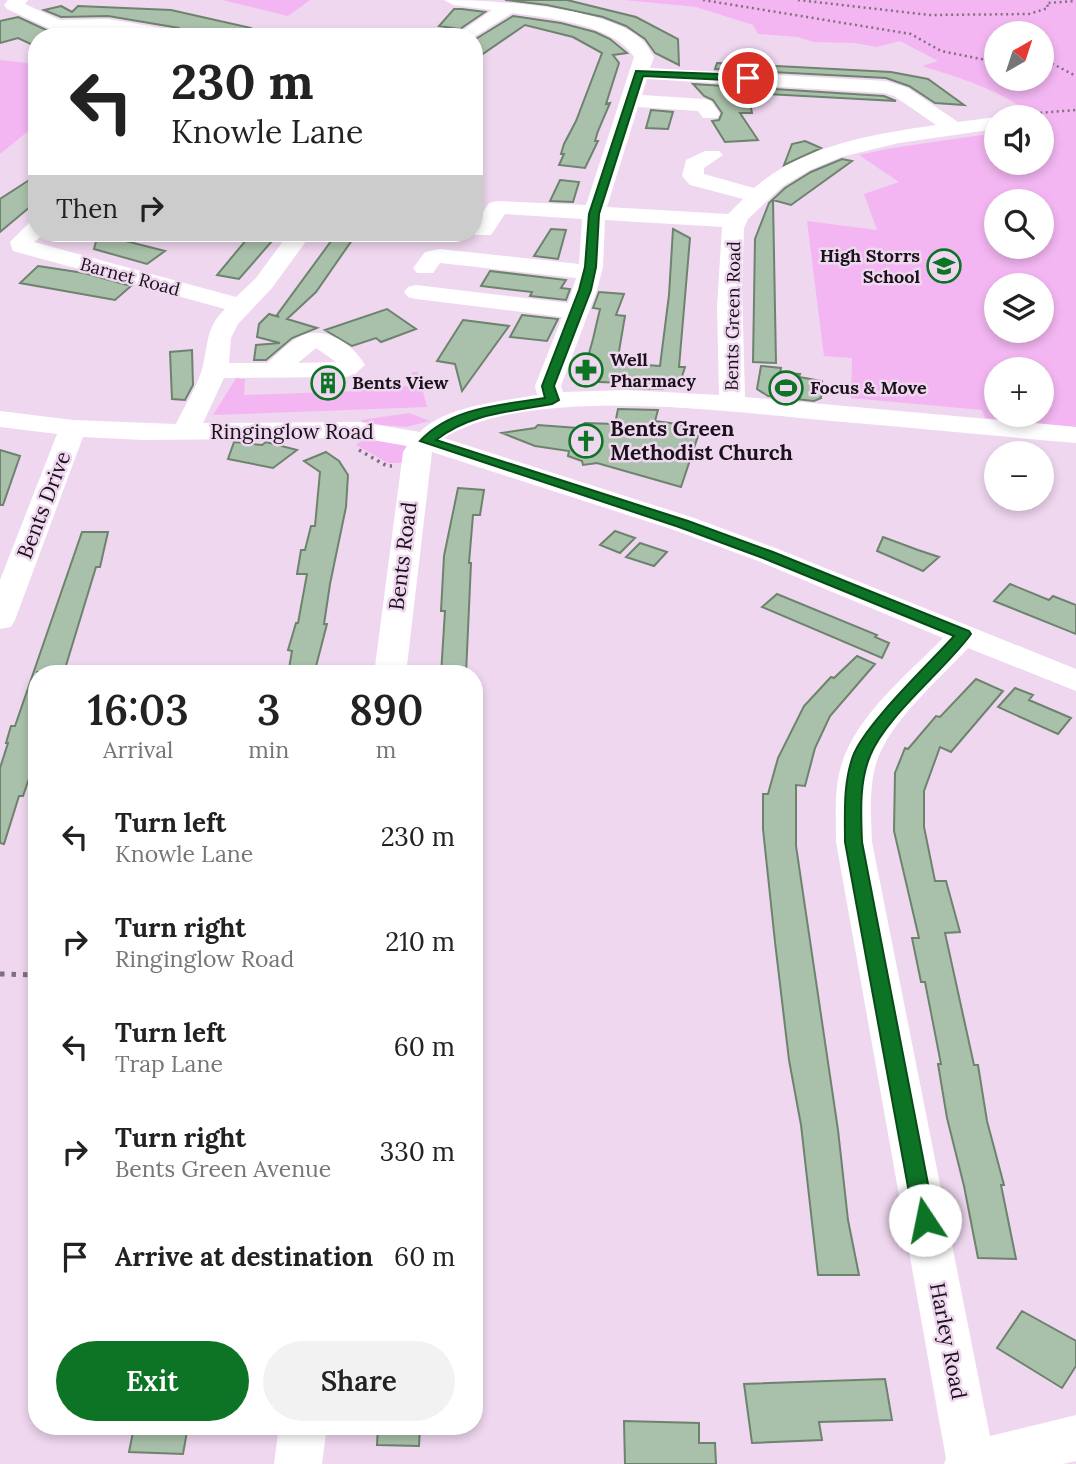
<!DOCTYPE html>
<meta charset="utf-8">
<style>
:root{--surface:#fff;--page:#f2f2f2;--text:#222;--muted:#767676;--accent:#0d7325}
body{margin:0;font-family:Lora,serif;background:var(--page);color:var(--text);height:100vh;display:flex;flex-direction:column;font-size:26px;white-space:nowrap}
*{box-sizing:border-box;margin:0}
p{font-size:23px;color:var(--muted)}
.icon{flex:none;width:38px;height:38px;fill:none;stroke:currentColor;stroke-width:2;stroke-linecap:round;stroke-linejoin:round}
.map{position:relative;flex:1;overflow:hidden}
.panel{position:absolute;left:28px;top:665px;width:455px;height:770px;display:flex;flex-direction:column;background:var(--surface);border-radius:28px;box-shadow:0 4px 10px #0003}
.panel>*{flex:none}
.top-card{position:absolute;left:28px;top:28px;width:455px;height:214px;border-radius:28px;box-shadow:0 4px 10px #0003;background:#fff;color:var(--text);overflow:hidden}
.needle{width:46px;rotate:39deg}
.tools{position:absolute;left:984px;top:21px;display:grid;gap:14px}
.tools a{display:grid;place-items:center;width:70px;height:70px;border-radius:50%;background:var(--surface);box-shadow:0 4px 10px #0003;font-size:35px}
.pin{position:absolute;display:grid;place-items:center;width:60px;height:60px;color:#fff;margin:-30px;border:4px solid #fff;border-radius:50%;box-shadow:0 2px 7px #0007}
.me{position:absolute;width:77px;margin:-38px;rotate:349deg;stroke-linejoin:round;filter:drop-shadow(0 0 5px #0008)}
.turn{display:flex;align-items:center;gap:24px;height:147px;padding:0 28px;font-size:32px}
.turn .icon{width:91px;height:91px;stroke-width:2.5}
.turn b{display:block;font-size:49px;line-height:60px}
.then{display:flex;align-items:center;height:66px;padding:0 28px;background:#0003;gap:14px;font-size:26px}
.eta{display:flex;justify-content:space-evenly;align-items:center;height:119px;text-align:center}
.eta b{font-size:42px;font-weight:600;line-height:49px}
.action{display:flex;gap:14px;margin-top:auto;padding:14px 28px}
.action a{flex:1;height:80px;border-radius:42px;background:var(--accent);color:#fff;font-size:28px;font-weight:600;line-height:80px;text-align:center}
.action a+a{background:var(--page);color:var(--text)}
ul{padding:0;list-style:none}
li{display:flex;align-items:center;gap:21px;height:105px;padding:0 28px}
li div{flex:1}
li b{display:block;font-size:26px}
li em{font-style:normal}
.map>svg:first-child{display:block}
.green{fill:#f3b6f2;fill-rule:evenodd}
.building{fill:#a9c1aa;stroke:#6d836e;stroke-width:2}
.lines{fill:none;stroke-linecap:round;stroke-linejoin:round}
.path-far2{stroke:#7f707f;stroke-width:2.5;stroke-dasharray:2 3.5;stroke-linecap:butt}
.path-far1{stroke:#7f707f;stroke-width:3.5;stroke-dasharray:2.5 4.5;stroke-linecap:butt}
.path{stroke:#7f707f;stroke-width:5;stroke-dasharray:4.5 7;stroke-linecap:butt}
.minor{fill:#fff;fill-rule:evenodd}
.route{fill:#0d7325;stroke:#084b18;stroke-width:2}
.labels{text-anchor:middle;stroke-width:5;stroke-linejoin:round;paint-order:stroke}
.far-poi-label{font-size:18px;font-weight:bold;fill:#1a121a;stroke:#efd7ef;text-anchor:start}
.far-street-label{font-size:18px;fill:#1a121a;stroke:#efd7ef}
.poi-label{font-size:21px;font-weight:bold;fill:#1a121a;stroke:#efd7ef;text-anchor:start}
.street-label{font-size:21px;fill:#1a121a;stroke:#efd7ef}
</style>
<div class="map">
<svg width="1076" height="1464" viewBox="0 0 1076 1464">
<rect width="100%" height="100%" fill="#efd7ef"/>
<path class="green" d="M222 0H310L288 16Z
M624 0H1076V427L985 418 982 410 851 398 852 358 824 356 807 221 877 230 864 194 899 182 859 155 892 148 996 133V163H1041V127L1045 126 1041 123V117C1031 117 1026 111 1018 105 989 86 954 76 922 66L938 61 900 41 876 47 855 43 813 42 798 37 758 34 753 25 696 7ZM996 33H1041V79H996ZM996 201H1041V247H996ZM996 285H1041V331H996ZM996 369H1041V415H996Z
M0 60 37 64V124L0 154Z
M412 372H418L427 407 213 415 238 375 240 379H245L244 395 359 391V388L412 386Z
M409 413 430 421 406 427 361 423 362 420Z
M368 435 397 440 409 448V463H388L356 445Z"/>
<path class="building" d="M505 0H567L636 17 678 39 679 65 655 53 645 39 626 26 603 17 547 5Z
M61 6 72 12 78 6 171 10 251 28 250 37H191L179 28 108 16 61 17 44 10Z
M454 9H462L485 12 460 29 439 26Z
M513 16 561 23 595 32 610 39 627 53 613 55 619 63 606 104 610 103 598 131 595 141H598L585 168 559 165 564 154H561L564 144 576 121 602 53 573 37 525 25 474 60V40Z
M18 17 57 35 108 34 127 37H37V47L18 38 0 43V21Z
M717 63 891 72 928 79 964 105 935 103 909 86 886 78 715 69Z
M693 84 884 96 896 101 748 93 752 113H740L758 140 725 142 712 121 719 120 722 113 713 100 704 96Z
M651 110 673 112 668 129 646 128Z
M805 141 821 148 784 165 792 144Z
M842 159 852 161 791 205 773 200 776 363 753 362 755 239 769 203 785 188 811 172Z
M37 175V201L0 232V199Z
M560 180 579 182 573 202 550 201Z
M551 229 566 230 558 259 534 256Z
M673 229 690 238 679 367H685L679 386 664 385 663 389 622 388 623 383 576 381 584 357H588L593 339 600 309 593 308 599 292 624 294 616 315 625 316 617 363 660 366 669 295Z
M252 233H279L239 279 217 275Z
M337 233H357L316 292 287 319 317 328 292 338 266 360H254L256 345 280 343 257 337 259 324 269 314 279 317 277 315Z
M98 234 165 251 147 264 94 249Z
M38 266 84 273 131 286 115 300 20 283Z
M490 271 566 280 561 288 570 289 566 300 530 296 532 292 481 286Z
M387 309 416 329 381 342 376 338 352 346 325 330Z
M522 315 558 319 547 341 510 337Z
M463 320 509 326 462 391 455 364 437 361Z
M192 350 193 385 185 400 172 399 170 352Z
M761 366 781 368 780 373 800 374 799 377 822 381 821 398 814 401 768 396 757 389Z
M618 409 658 410 655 421 701 427 681 487 597 463 583 465 582 461 568 456 569 451 535 446 502 433 535 428 538 425 578 428 585 423 615 424Z
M234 442 262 445 266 442 297 450 273 468 228 459Z
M0 450 20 456 3 505H0Z
M326 452 339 461 348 475 346 507 330 584 324 624H327L314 674H288L292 651 288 650 296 623H298L307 574H297L301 550H305L311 526H315L320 472 304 461Z
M458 488 484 490 480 515H473L469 563H471L466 674H441L445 611H441L444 556Z
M615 531 635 538 620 553 600 545Z
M82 532H108L100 567H96L64 672H37V755L23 796H19L4 844 0 843V768L8 743H6L11 726H15Z
M883 537 918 550 939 557 923 571 877 551Z
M640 543 667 552 654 566 626 557Z
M1010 584 1049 600 1053 596 1076 605V634L994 601Z
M777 594 877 635 875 637 889 643 882 658 762 607Z
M857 656 875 664 830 716 815 748 805 786 796 785V846L838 1130 848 1220 859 1275H818L801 1125 789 1060 775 942 763 829V794H768L778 758 804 706 831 677 834 678Z
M976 679 1003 691 951 752 940 747 924 791V827L935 881H946L960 932 945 933 974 1065H978L987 1121 1004 1185H1001L1016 1259 978 1258 964 1186 947 1118 938 1064H941L925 982H921L912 938H919L894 831 895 773 905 748 908 749 936 716 940 717Z
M1015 688 1033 695 1029 700 1071 718 1058 734 998 707Z
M1022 1311 1076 1341V1366L1062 1388 997 1348Z
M885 1379 892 1420 819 1422 822 1440 752 1443 744 1384Z
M624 1421 699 1423V1443H715L716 1464H625Z
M145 1426H188L183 1454 129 1452 133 1432H144Z
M378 1426H420L419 1446 377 1445Z"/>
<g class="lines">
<path class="path-far2" d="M703 0 911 34 941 51 996 62
M798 0 930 15 1029 14 1048 8 1047 3 1076 1
M1041 62 1053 64 1076 76
M1019 117 1025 114 1076 110"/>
<path class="path-far1" d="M359 450 387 466H392"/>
<path class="path" d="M0 974 37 975"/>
<path class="minor" d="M8 0H28L25 4 60 20 108 19 179 31 188 37H145L108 31 57 32 7 9 4 5Z
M444 0C492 0 605 6 641 39 646 43 650 51 654 57L650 68 886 81 908 88 958 122 996 117H998L996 129 899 143 841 157 810 170 783 186 748 219 744 228 742 287 745 397 1076 427V443C995 436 914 428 832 421 730 412 532 384 444 438L694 518 778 549 1076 669V691L968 648C938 681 887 723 875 767 869 791 871 817 872 842L990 1436 1076 1415V1461L1063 1464H944L946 1459 836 842C836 817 834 790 841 766 856 715 907 675 943 638L758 561 674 530 432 452 406 674H374L403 452 407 446 361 438 143 440 83 437 15 620 11 627 0 629V580L57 434 0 427V411L73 420 176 424C184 406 197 388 202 369 209 345 204 330 225 309L13 251 10 242 29 223 37 221V233H45L34 242 236 297 256 278 289 233H312L272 288 238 324 231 338 229 363H267C278 354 290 340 303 335 326 326 354 345 365 365L355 374 346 377 224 378 203 423 361 422 420 432C445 406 503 401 537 395L535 386 562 317 416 299 408 297 404 292 408 287 416 285 568 303 576 278 440 263 433 273H417L413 268 425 252 440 249 579 264 582 219 505 214 491 235H475L474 226 489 203 497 201 586 205 634 57C613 24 549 18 512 13L474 37H453L492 10 453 5ZM647 79 884 93 894 96 936 125C873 134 804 145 754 188L704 174V168L723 155 719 151H705L686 160 682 176 690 185 743 199 728 214 607 207 638 107 698 111 703 118H717L720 114 711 101 704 99 642 95ZM605 220 722 227 717 307 719 395 627 390 563 392 561 386 597 290 603 267ZM316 348 336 362 298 363Z
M279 1426H327L322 1464H274Z"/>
</g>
<path class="route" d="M636 71 748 75 753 78 748 81 643 76 599 214 596 267 591 290 554 386 559 400 552 404C509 412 471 413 436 440L688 521 773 552 969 631 971 634C945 670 885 717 870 756 859 782 861 814 862 842L935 1220 932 1226 925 1229 917 1226 914 1220 845 842C845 813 843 784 853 756 865 724 929 664 954 636L763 558 679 527 420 441C451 407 502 405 545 398L542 386 579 290 585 267 589 214Z"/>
<defs>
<symbol id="school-ring" viewBox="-11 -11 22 22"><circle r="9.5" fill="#efd7ef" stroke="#0d7325" stroke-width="1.5"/><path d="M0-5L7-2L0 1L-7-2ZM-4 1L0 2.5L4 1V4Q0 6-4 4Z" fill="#0d7325"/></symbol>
<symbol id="pharmacy-ring" viewBox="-11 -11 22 22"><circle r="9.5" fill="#efd7ef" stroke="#0d7325" stroke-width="1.5"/><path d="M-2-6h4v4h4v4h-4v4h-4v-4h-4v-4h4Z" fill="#0d7325"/></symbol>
<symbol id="building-ring" viewBox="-11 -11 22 22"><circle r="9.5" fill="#efd7ef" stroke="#0d7325" stroke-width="1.5"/><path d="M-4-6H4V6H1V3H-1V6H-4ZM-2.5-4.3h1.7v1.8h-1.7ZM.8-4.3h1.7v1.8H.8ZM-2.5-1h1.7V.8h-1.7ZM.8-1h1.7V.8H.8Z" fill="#0d7325"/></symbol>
<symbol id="stadium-ring" viewBox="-11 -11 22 22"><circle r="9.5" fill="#efd7ef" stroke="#0d7325" stroke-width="1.5"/><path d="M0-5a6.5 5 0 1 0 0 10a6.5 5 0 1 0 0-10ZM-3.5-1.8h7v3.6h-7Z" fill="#0d7325"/></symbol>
<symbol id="church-ring" viewBox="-11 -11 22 22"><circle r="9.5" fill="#efd7ef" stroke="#0d7325" stroke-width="1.5"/><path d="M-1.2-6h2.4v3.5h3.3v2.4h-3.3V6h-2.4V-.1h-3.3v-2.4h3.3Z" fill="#0d7325"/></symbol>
</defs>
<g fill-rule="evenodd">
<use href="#school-ring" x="925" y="247" width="38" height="38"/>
<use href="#pharmacy-ring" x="567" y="351" width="38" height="38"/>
<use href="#building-ring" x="309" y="364" width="38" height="38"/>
<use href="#stadium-ring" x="767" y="369" width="38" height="38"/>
<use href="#church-ring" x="567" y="422" width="38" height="38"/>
</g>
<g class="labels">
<g class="far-poi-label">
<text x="920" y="262" text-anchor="end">High Storrs<tspan x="920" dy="21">School</tspan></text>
<text x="610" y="366">Well<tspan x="610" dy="21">Pharmacy</tspan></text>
<text x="352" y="389">Bents View</text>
<text x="810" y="394">Focus &amp; Move</text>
</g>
<g class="far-street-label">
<text transform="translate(130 277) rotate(15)" y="6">Barnet Road</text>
<text transform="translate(733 316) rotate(-89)" y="6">Bents Green Road</text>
</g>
<g class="poi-label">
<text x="610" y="436">Bents Green<tspan x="610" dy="24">Methodist Church</tspan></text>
</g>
<g class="street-label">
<text x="292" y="439">Ringinglow Road</text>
<text transform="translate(44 505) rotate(-69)" y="7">Bents Drive</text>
<text transform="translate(403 556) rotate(-83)" y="7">Bents Road</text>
<text transform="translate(948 1341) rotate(79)" y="7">Harley Road</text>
</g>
</g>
</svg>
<div class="tools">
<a><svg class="needle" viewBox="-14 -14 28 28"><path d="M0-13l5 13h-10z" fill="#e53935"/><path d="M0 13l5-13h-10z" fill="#767676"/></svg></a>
<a><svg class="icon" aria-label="sound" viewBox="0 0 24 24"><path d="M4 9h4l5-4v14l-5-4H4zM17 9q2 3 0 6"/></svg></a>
<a><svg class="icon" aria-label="search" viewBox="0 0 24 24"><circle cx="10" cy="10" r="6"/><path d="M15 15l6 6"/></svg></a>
<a><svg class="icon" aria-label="layers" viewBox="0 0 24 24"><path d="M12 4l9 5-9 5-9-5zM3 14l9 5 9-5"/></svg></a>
<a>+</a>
<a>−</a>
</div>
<div class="pin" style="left:748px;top:78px;background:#d93025"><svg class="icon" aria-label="arrive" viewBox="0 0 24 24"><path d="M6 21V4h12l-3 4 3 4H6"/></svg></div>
<svg class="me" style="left:925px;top:1220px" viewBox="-20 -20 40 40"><circle r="19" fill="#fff"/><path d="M0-13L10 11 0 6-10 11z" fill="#0d7325"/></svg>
<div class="top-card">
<div class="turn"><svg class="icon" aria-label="left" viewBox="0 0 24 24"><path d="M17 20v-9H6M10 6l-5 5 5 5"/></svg><div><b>230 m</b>Knowle Lane</div></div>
<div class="then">Then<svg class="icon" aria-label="right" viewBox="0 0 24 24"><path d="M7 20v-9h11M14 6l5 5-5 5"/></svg></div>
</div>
<section class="panel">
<div class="eta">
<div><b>16:03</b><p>Arrival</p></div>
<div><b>3</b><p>min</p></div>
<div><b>890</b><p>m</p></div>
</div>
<ul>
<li><svg class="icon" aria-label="left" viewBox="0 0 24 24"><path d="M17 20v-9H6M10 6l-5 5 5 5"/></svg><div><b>Turn left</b><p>Knowle Lane</p></div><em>230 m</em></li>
<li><svg class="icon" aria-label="right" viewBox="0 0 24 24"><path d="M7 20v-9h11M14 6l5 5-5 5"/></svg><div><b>Turn right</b><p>Ringinglow Road</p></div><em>210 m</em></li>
<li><svg class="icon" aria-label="left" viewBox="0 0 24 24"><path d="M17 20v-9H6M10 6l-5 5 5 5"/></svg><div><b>Turn left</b><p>Trap Lane</p></div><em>60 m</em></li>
<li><svg class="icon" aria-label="right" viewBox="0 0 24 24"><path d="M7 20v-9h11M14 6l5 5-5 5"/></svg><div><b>Turn right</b><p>Bents Green Avenue</p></div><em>330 m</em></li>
<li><svg class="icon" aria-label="arrive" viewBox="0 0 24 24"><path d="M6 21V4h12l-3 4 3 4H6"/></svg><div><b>Arrive at destination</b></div><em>60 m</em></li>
</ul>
<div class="action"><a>Exit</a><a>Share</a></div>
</section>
</div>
